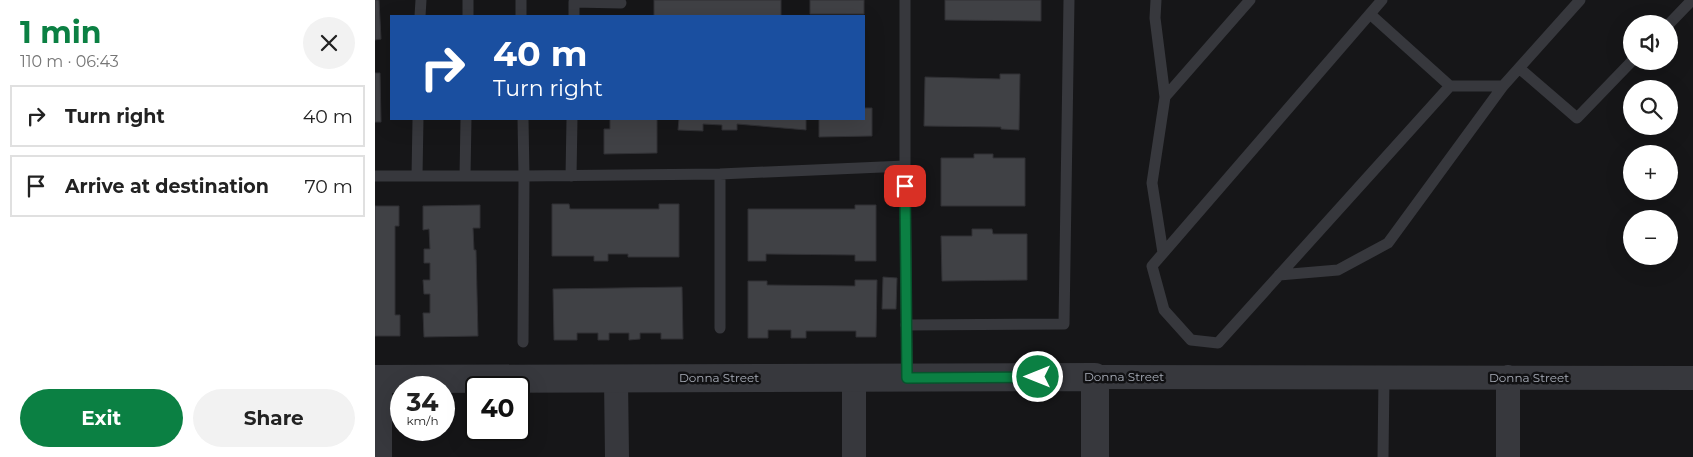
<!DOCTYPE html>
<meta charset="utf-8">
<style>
:root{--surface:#fff;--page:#f2f2f2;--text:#222;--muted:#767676;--line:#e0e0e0;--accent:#0b8043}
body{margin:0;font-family:Montserrat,sans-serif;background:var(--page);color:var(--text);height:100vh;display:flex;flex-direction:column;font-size:19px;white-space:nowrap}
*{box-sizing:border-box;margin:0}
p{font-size:16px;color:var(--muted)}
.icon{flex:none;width:28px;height:28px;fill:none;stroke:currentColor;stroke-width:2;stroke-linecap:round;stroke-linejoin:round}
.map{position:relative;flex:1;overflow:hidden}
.panel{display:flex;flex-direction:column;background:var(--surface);width:375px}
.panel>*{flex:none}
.banner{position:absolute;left:15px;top:15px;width:475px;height:105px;border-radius:0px;box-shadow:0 5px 20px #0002;background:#1a4fa0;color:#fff;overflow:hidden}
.controls{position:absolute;left:1248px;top:15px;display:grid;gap:10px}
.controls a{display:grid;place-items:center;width:55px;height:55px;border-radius:50%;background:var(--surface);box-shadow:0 5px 20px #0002;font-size:25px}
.speed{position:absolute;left:15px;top:376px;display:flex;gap:10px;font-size:25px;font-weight:700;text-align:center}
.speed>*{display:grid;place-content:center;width:65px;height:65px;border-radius:50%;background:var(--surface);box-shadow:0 5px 20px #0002;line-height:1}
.speed small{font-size:12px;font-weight:400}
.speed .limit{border:2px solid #111;border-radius:8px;background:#fff;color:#111}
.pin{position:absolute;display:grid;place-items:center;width:42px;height:42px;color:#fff;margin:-21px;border-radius:10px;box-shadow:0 2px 8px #0006}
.me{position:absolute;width:55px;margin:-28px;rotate:270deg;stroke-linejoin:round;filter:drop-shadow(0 0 4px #0008)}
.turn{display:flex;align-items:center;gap:18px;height:105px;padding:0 20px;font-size:22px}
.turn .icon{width:65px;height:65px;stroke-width:2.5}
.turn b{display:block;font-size:35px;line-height:42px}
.round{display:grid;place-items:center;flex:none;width:52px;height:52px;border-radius:26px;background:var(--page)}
.head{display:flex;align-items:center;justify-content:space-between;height:85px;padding:0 20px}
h1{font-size:30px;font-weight:700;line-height:38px;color:var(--accent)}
.primary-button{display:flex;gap:10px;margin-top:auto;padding:10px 20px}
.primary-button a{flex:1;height:58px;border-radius:30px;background:var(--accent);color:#fff;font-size:20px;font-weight:700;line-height:58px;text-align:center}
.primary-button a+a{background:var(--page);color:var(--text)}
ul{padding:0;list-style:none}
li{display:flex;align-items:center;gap:15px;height:62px;margin:0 10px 8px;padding:0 10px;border:2px solid var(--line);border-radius:0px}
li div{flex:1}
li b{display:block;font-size:19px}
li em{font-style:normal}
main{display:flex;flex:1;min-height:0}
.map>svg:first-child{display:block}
.building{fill:#404145;stroke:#303034}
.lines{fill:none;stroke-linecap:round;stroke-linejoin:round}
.service{stroke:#37383d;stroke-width:11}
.minor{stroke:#37383d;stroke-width:24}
.tertiary{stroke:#37383d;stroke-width:28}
.route-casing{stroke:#07532c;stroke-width:12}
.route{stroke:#0b8043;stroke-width:9}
.labels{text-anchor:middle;stroke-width:5;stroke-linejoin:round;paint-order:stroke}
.street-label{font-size:12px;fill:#a8adb8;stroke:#111113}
</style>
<main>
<section class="panel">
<div class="head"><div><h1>1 min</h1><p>110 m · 06:43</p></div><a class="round"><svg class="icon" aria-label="close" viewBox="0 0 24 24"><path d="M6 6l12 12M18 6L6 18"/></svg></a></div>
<ul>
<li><svg class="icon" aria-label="right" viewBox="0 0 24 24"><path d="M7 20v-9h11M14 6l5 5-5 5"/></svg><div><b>Turn right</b></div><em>40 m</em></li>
<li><svg class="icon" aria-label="arrive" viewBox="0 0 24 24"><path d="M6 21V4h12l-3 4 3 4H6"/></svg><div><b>Arrive at destination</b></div><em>70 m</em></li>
</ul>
<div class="primary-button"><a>Exit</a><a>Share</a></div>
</section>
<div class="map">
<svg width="1318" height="457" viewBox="0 0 1318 457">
<rect width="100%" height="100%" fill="#161618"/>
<path class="building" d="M0 0H4L6 39 0 40Z
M279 0H406V16H279Z
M435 0H489V14H435Z
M570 0H666V21L570 20Z
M0 73H5L6 122H0Z
M625 74H645L644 130 626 129V127L549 126 550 77 625 79Z
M489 108H497V136L444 137V119H489Z
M235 119H282V153L229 154V129H235Z
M304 119H431V130L362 124V130H347V125L328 124V131L303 130Z
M599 154H618V158H650V206H566V158H599Z
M177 204H194L195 209H284V204H304V257H253V254H233V261H219V256H177Z
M105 205V228H98L99 250H101L103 336 49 337 48 313H55V294H49L48 280H55V263H49V249H55L54 229 48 230V206Z
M480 205H501V261H480V255L391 254V261H373V209H480Z
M0 206H24V226H20V315H25V336H0Z
M597 229H617L618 234H652V280L567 281 566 236H597Z
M508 277 522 278 521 309H507Z
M480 280H502L501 337H481V331H431V338H416V330H393V338H373V281H392V285L480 286Z
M307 287 308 339H286V333H265V339L254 340V333H234V340H223V333H202V340H179L178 289Z"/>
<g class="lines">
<path class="service" d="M146 0V16
M781 0 780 18 790 97
M995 14 1075 86 843 343 816 340 789 310 777 266 1007 0
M45 16 46 0
M93 16V0
M199 16V2L246 3
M1294 24 1317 0
M1144 68 1202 118 1257 61
M1075 86H1128L1205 0
M148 119 149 176 345 174 530 166 532 378
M530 166V0
M345 174V328
M0 176H149L148 342
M42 176 43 119
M90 176 91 119
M196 176 197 119
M788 253 777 183 790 97 875 0
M904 275 963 270 1013 243 1128 86
M531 325 689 324 694 0
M1008 457 1009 377"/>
<path class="minor" d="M720 377 1318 378
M1133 377V457
M479 378V457
M5 379V457
M241 379 242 457"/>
<path class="tertiary" d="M0 379 720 377V457"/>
</g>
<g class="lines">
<defs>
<path id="route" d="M530 186 532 378 663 377"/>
</defs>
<use href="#route" class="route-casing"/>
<use href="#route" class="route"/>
</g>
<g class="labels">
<g class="street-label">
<text x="749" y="381">Donna Street</text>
<text x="344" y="382">Donna Street</text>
<text x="1154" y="382">Donna Street</text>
</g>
</g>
</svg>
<div class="controls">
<a><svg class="icon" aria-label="sound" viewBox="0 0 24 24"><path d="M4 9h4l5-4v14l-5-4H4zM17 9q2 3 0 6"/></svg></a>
<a><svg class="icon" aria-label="search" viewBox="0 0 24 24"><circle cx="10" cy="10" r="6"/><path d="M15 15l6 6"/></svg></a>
<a>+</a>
<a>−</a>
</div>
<div class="speed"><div>34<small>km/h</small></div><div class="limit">40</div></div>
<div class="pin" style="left:530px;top:186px;background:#d93025"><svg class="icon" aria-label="arrive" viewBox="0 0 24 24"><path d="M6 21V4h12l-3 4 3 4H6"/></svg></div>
<svg class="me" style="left:663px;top:377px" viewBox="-20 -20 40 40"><circle r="17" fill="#0b8043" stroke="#fff" stroke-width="3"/><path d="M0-11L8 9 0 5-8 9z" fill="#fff"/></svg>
<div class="banner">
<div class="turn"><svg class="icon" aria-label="right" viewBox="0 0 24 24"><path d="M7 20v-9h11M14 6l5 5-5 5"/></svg><div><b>40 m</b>Turn right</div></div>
</div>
</div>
</main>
